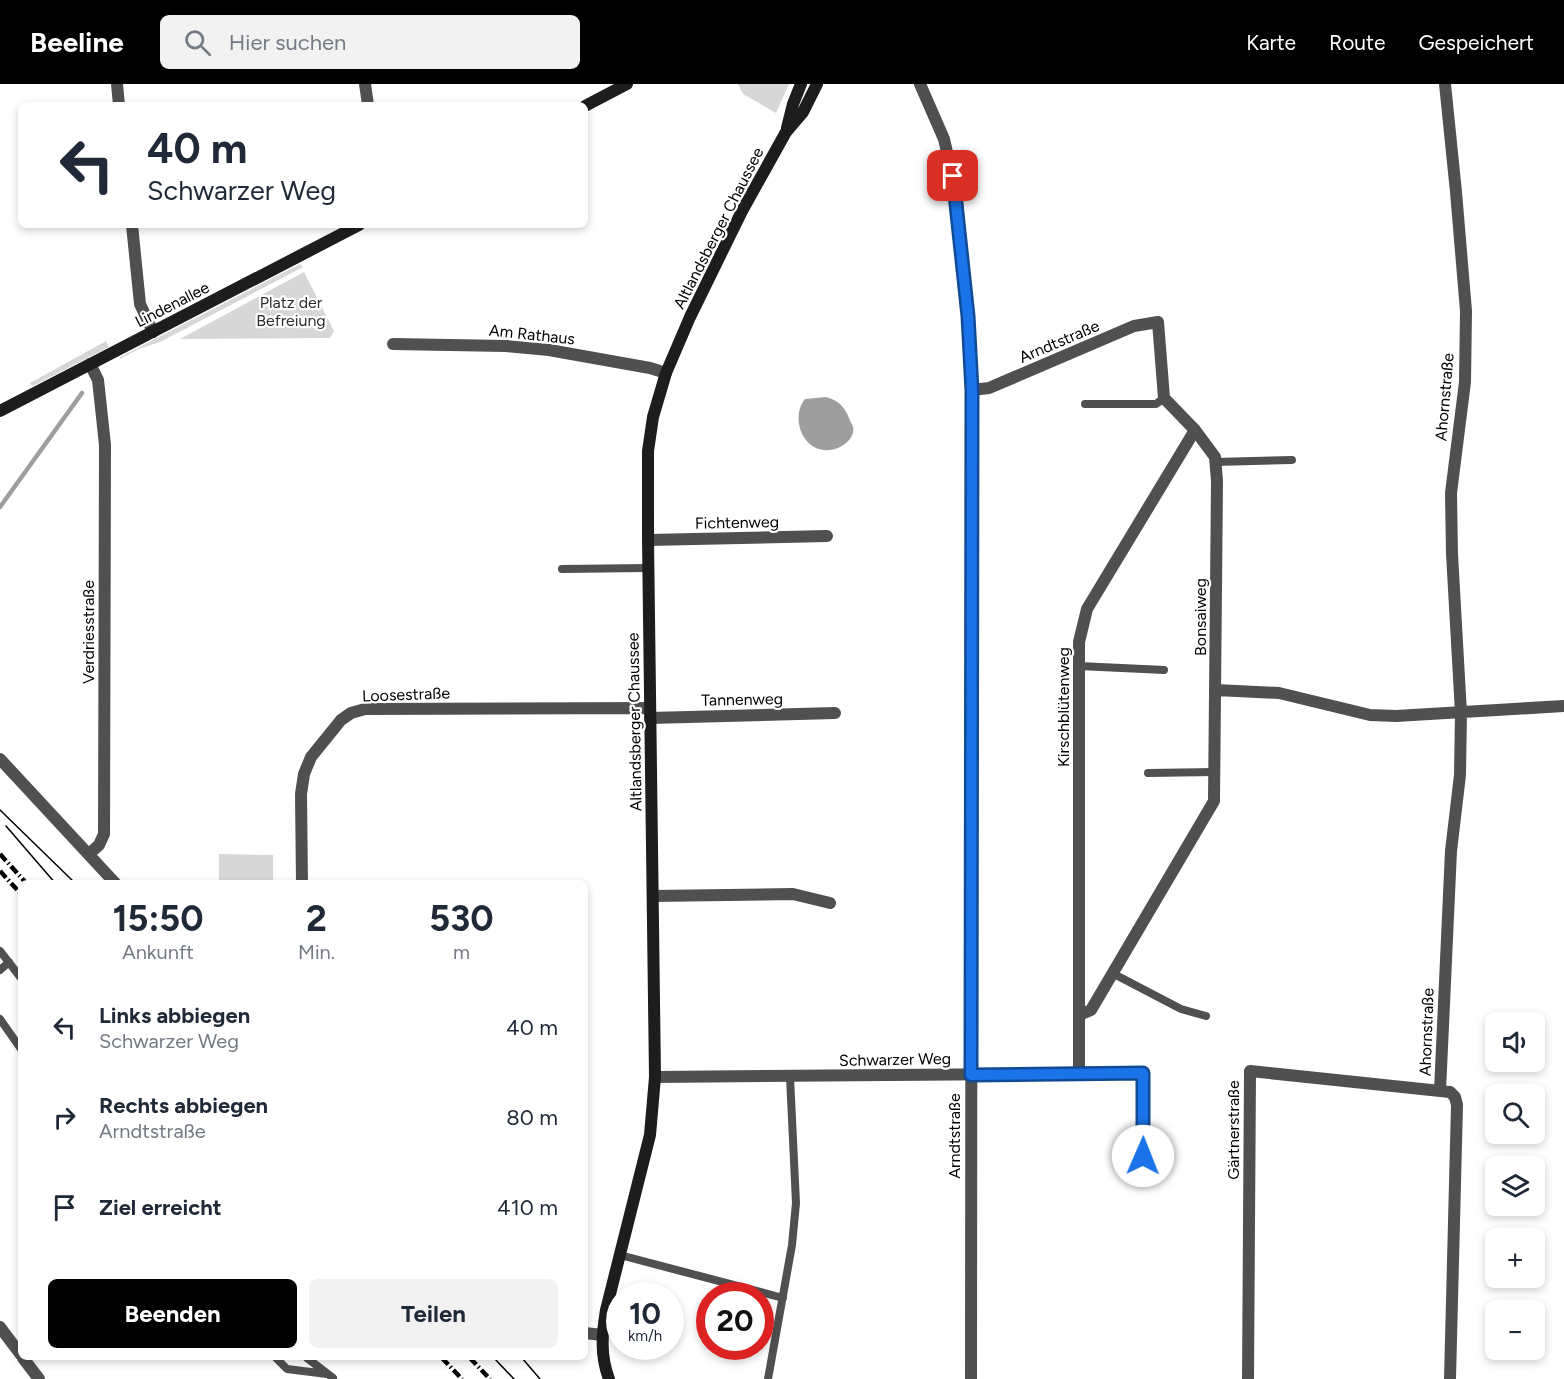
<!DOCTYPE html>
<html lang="de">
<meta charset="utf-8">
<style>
:root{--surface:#fff;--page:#f2f2f3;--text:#1f2937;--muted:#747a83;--accent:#000}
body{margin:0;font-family:Figtree,sans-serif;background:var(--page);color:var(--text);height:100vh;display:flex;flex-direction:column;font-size:22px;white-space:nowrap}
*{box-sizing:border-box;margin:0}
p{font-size:20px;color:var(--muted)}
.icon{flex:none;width:33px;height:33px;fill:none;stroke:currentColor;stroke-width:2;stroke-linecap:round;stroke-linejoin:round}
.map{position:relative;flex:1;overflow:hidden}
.drawer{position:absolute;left:18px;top:796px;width:570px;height:480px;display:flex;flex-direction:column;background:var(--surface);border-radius:9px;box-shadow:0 3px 9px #0003}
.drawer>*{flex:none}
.hud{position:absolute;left:18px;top:18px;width:570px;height:126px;border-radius:9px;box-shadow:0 3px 9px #0003;background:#fff;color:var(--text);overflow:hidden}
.fabs{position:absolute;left:1485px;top:928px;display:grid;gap:12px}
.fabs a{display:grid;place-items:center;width:60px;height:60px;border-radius:9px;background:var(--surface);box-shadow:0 3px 9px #0003;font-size:30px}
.speed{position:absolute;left:606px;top:1198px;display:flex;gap:12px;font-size:30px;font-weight:700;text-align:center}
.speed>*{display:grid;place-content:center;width:78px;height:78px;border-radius:50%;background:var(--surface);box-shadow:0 3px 9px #0003;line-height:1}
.speed small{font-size:15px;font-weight:400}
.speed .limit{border:9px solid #d22;background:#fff;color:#111}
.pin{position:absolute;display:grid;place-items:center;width:51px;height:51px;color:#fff;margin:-26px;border-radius:12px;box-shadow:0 3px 9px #0006}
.me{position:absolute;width:66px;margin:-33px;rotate:1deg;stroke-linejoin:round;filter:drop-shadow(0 0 4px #0008)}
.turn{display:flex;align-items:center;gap:21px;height:126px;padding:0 30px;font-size:27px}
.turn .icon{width:78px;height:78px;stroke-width:2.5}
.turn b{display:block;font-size:42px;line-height:51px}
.eta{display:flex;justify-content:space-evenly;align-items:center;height:102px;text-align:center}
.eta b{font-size:36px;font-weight:700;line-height:42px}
.primary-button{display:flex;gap:12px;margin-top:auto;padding:12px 30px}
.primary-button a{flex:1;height:69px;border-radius:9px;background:var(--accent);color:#fff;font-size:24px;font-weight:700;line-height:69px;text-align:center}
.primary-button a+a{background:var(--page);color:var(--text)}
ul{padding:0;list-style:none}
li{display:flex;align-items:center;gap:18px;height:90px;padding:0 30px}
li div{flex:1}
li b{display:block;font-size:22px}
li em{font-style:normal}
header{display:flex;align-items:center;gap:36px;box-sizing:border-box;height:84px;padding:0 30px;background:var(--accent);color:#fff}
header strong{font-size:28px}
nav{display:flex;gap:33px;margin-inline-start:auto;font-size:21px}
.search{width:420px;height:54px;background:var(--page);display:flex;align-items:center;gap:15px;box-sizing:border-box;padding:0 21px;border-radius:9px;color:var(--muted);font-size:22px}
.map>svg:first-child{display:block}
.green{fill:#d7d7d7}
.water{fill:#9e9e9e}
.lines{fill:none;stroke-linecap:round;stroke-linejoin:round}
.stream{stroke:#9e9e9e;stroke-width:4.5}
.lane{stroke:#505050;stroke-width:8}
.street{stroke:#505050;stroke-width:12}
.secondary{stroke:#1d1d1d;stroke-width:12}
.tram{stroke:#000;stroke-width:1.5}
.rail{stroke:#000;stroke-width:4.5;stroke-dasharray:9 3 1.5 3;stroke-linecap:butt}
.route-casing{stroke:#114b97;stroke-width:15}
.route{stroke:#1a73e8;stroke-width:10}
.labels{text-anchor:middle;stroke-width:4.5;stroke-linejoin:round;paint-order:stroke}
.street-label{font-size:16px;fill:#000;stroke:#fff}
.park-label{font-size:16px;fill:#2e2e2e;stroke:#fff}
</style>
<header>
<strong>Beeline</strong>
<div class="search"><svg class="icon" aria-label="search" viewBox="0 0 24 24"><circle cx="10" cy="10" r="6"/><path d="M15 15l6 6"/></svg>Hier suchen</div>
<nav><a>Karte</a><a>Route</a><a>Gespeichert</a></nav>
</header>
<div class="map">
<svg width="1564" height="1295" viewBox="0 0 1564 1295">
<rect width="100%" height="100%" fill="#fff"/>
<path class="green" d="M738 0H789L776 29 743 10Z
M300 180 303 183 160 258 139 265 120 275V273Z
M304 188 334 247 330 254 180 255Z
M106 257 109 263 33 302 30 300V299Z
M219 770 273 771V799H219Z"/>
<path class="water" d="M826 313C839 317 844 322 849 334 850 337 852 340 853 343 856 357 836 368 824 366 801 364 791 332 805 315Z"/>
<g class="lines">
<path class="stream" d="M0 423 82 309"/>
<path class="lane" d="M1085 320H1156L1164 314
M1215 378 1292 376
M562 485 648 484
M1079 582 1164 586
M1148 689 1215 688
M0 867 21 894
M0 886 9 878
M1112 889 1181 925 1206 932
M0 935 21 965
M1143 989V1072
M620 1171 783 1214
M276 1274 287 1285 327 1290
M307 1274 333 1294
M768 1295 792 1161 796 1119 790 993"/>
<path class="street" d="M117 0 119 21
M365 0 368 21
M920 0 944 55 956 107 968 232 972 306 971 1295
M132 141 140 220 153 248
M393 260 506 262 549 266 650 284 666 289
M972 306 989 304 1134 242 1158 238 1164 314 1195 346 1215 373 1217 397 1214 717 1091 926 1079 931V990
M648 456 827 452
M1216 606 1279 609 1370 631 1396 632 1564 622
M650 634 835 629
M0 675 116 800
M89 770 99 761 104 750 105 361 98 296 90 280
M302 800 301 710 304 690 311 673 341 636 351 629 365 625 650 624
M653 812 793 810 830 819
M1079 931V558L1087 525 1195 346
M655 993 1143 989
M1440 1007 1451 767 1460 691 1461 629 1452 470 1451 409 1465 298 1466 227 1456 108 1445 0
M0 1243 21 1271
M585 1249 602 1251
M23 1274 39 1295
M1248 1295 1250 987 1450 1008 1455 1013 1457 1021 1450 1295"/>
<path class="secondary" d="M585 22 627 0
M787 44 793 20 801 0
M0 327 359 141
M609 1295C600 1271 602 1250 606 1226L650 1051 655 993 648 456V367L653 333 666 289 690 233 742 127 786 48 803 28 817 0"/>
<path class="tram" d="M0 726 76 800
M6 742 56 800
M494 1274 514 1295
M522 1274 540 1295"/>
<path class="rail" d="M0 770 27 800
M0 787 21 810
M442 1274 462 1295
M470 1274 490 1295"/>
</g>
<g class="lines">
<defs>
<path id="route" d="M953 92 968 232 972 306 971 991 1143 989V1072"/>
</defs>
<use href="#route" class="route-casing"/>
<use href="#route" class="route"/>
</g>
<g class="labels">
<g class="street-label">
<text transform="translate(718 144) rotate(-63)" y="6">Altlandsberger Chaussee</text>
<text transform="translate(172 220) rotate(-27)" y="6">Lindenallee</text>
<text transform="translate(532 250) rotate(6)" y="6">Am Rathaus</text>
<text transform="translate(1059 257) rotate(-23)" y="6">Arndtstraße</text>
<text transform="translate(1444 313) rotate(-85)" y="6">Ahornstraße</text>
<text transform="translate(737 438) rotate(-1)" y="6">Fichtenweg</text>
<text transform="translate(1200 533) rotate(-90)" y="6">Bonsaiweg</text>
<text transform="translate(88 548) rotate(-90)" y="6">Verdriesstraße</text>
<text transform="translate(406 610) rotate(-2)" y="6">Loosestraße</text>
<text transform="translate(742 615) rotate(-1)" y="6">Tannenweg</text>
<text transform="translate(1063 623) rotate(-90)" y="6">Kirschblütenweg</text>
<text transform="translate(634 638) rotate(-91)" y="6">Altlandsberger Chaussee</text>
<text transform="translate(1426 948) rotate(-88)" y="6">Ahornstraße</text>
<text transform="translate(895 975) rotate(-1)" y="6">Schwarzer Weg</text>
<text transform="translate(1233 1046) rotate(-90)" y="6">Gärtnerstraße</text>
<text transform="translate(954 1052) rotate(-90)" y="6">Arndtstraße</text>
</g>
<g class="park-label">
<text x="291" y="224">Platz der<tspan x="291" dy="18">Befreiung</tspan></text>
</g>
</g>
</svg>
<div class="fabs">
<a><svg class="icon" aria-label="sound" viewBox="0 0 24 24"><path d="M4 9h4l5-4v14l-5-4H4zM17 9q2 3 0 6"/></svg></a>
<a><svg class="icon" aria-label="search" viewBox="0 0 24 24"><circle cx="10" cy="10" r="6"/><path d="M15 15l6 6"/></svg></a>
<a><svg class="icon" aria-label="layers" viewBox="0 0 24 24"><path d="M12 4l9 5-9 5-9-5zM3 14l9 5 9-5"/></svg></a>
<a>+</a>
<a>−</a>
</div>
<div class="speed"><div>10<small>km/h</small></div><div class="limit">20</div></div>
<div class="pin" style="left:953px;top:92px;background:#d93025"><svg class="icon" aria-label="arrive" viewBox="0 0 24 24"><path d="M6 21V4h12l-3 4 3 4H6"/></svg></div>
<svg class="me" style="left:1143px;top:1072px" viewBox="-20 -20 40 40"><circle r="19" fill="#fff"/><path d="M0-13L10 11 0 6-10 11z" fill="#1a73e8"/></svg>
<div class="hud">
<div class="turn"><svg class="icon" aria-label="left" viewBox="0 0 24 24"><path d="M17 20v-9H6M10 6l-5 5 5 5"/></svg><div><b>40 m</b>Schwarzer Weg</div></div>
</div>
<section class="drawer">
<div class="eta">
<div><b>15:50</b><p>Ankunft</p></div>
<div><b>2</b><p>Min.</p></div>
<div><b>530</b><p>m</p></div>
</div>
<ul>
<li><svg class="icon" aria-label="left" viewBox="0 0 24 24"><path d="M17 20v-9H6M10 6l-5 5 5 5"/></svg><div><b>Links abbiegen</b><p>Schwarzer Weg</p></div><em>40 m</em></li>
<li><svg class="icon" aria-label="right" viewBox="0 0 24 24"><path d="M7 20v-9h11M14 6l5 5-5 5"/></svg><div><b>Rechts abbiegen</b><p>Arndtstraße</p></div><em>80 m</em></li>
<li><svg class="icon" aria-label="arrive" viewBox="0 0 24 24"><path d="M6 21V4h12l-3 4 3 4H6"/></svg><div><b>Ziel erreicht</b></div><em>410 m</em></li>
</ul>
<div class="primary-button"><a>Beenden</a><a>Teilen</a></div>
</section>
</div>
